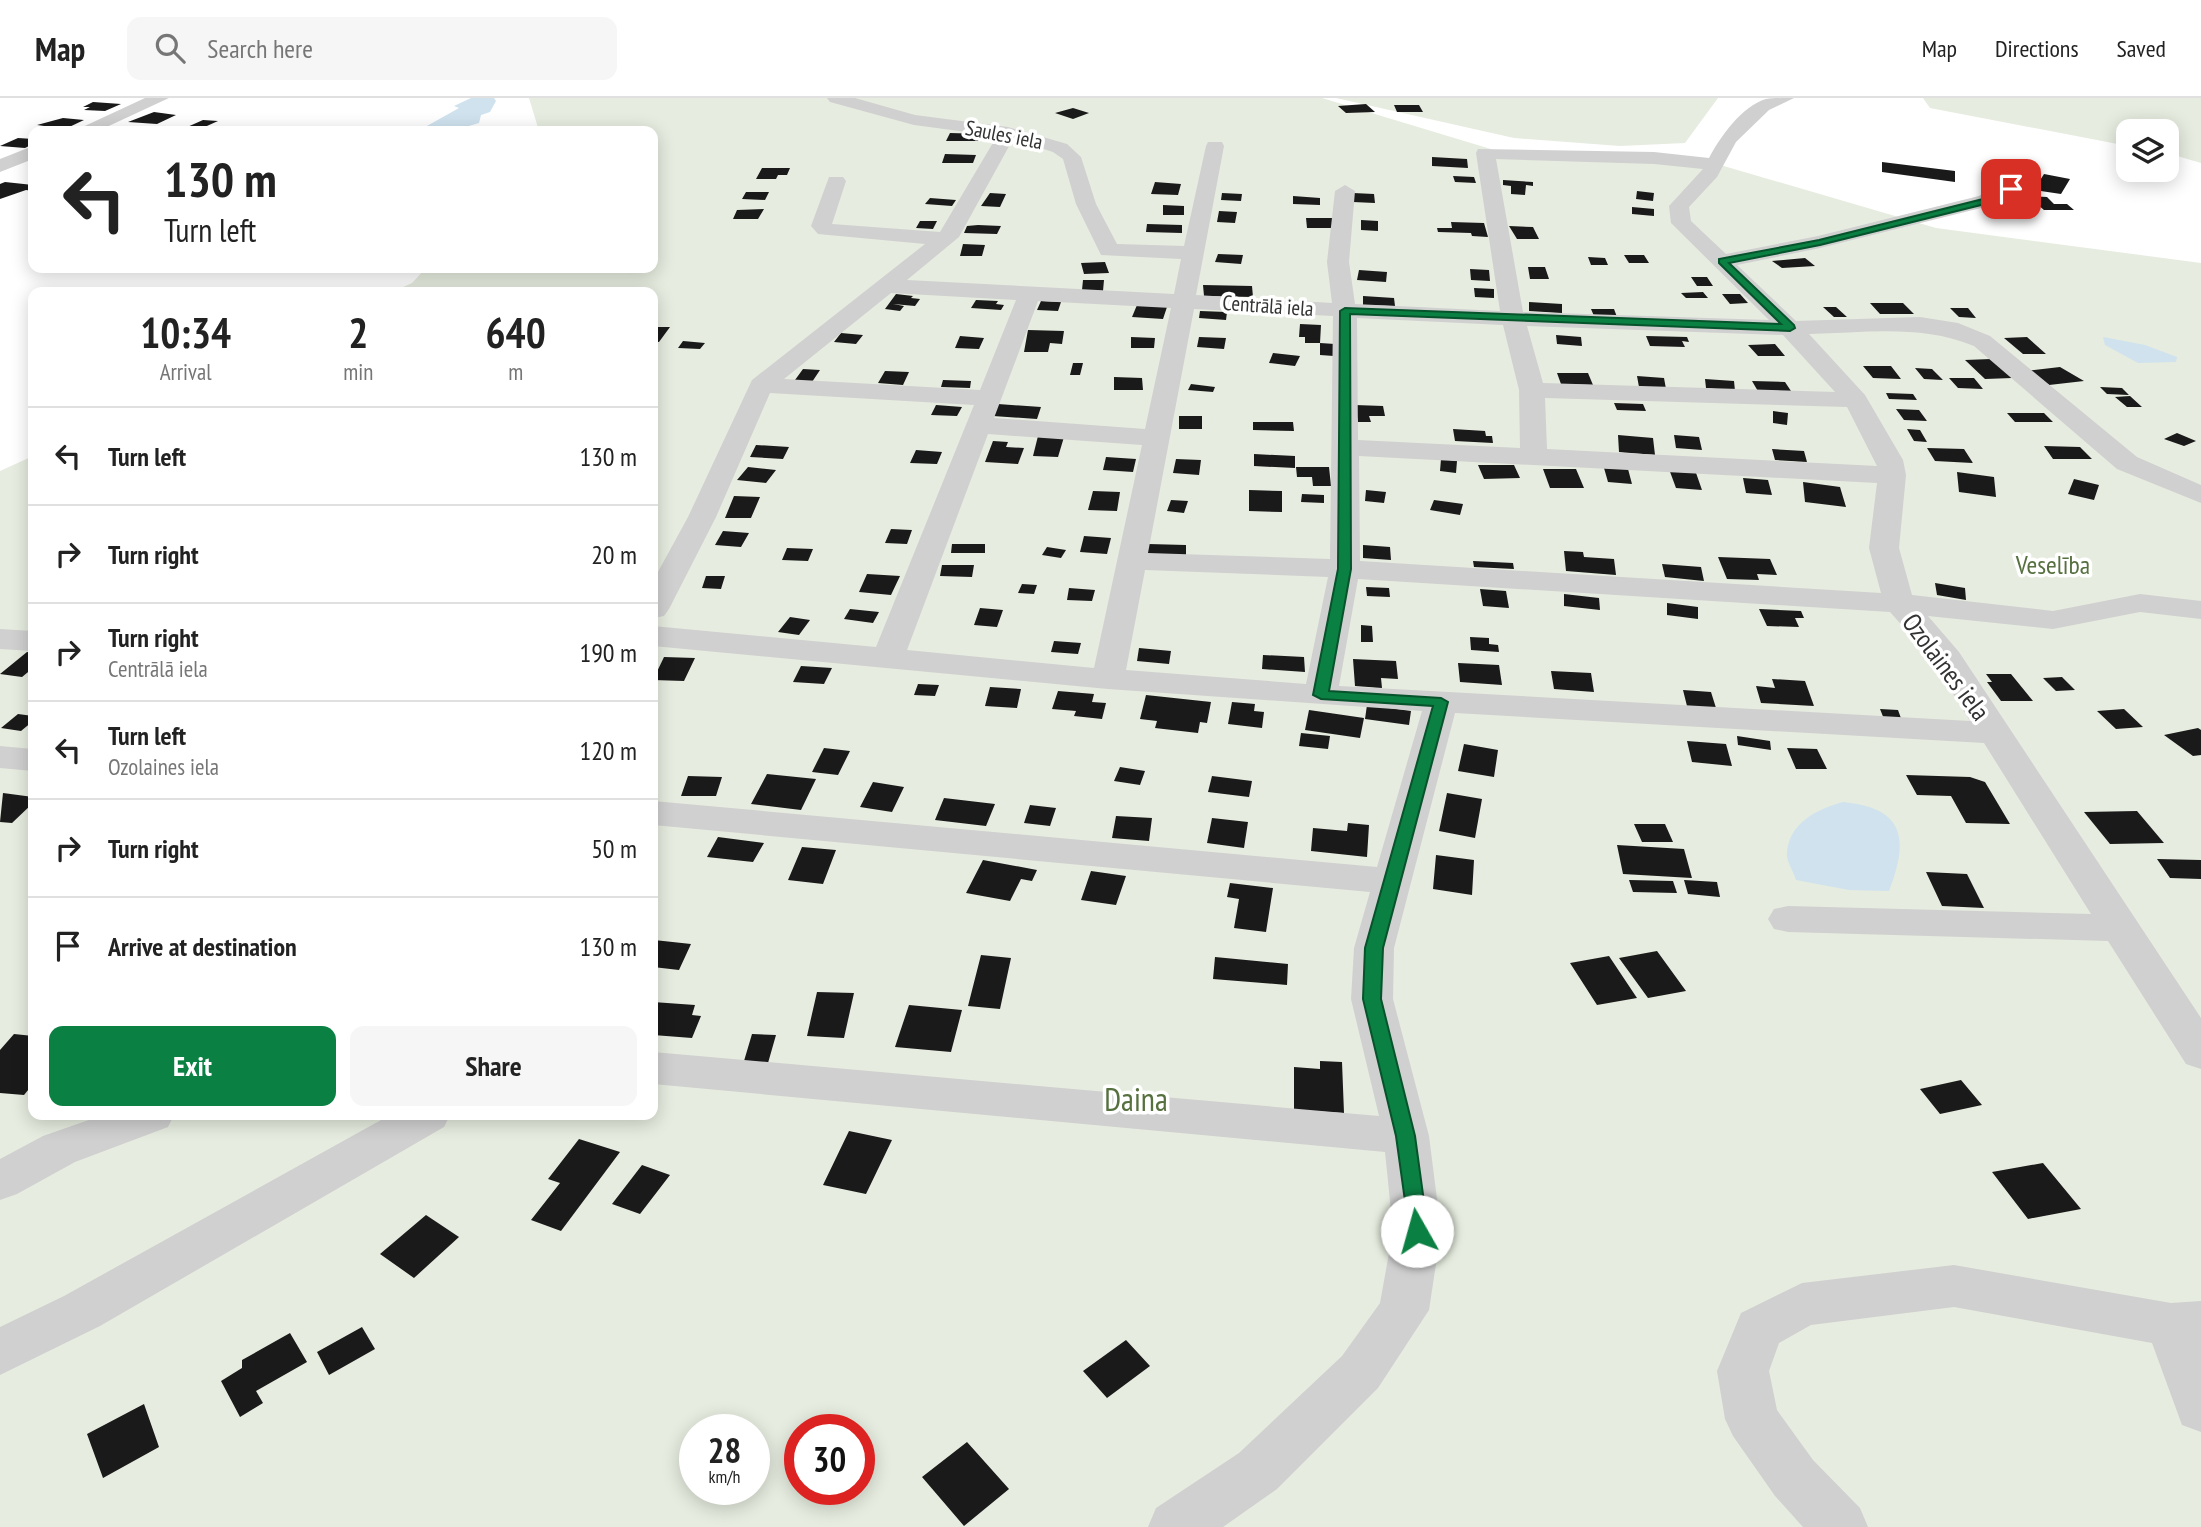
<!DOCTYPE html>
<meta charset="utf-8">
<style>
:root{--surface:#fff;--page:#f6f6f6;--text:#222;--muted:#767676;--line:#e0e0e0;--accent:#0b8043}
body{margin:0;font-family:"PT Sans Narrow",sans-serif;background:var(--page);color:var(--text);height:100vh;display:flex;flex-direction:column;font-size:26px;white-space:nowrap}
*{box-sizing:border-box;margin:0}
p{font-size:23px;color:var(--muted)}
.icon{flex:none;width:38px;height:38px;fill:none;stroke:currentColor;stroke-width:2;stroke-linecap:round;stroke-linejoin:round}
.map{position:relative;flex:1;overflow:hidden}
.panel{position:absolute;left:28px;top:189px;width:630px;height:833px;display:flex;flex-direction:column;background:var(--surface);border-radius:14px;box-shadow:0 4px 18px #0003}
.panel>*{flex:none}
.hud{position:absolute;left:28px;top:28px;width:630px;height:147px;border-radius:14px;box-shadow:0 4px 18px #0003;background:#fff;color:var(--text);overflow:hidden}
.tools{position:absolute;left:2116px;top:21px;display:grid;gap:14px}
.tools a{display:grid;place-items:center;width:63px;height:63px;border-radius:14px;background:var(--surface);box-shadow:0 4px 18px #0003;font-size:35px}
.speed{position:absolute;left:679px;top:1316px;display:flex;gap:14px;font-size:35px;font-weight:700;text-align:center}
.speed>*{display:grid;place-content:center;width:91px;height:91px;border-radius:50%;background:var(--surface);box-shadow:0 4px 18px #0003;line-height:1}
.speed small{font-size:18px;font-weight:400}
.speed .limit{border:10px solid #d22;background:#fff;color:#111}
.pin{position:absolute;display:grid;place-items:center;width:60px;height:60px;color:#fff;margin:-30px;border-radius:14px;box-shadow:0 4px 10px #0006}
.me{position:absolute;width:77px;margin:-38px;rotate:353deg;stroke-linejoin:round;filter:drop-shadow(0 0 5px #0008)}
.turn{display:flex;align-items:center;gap:24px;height:147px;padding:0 21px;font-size:32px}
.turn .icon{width:91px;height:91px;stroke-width:2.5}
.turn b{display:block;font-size:49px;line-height:60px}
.eta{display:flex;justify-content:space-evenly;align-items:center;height:119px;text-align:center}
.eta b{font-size:42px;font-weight:600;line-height:49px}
.primary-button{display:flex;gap:14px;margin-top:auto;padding:14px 21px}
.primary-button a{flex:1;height:80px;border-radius:14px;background:var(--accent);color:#fff;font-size:28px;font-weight:600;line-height:80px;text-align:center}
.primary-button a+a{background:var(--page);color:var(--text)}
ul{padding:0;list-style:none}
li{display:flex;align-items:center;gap:21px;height:98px;padding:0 21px;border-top:2px solid var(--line)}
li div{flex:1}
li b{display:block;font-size:26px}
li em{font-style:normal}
header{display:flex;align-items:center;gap:42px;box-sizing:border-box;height:98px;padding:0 35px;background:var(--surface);border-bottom:2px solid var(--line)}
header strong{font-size:33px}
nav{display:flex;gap:38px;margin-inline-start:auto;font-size:24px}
.search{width:490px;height:63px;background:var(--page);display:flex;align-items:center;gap:18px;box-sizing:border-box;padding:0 24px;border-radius:14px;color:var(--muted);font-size:26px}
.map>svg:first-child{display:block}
.green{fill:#e6ecdf;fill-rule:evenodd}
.water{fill:#cfe2ee}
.building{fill:#1a1a1a}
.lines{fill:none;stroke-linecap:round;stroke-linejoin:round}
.minor{fill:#d0d0d0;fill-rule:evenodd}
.route{fill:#0b8043;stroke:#07532c;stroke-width:2}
.labels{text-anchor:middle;stroke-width:7;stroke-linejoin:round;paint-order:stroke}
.far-street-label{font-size:21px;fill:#333;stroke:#fff}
.park-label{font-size:26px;fill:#56703f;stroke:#fff}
.street-label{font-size:26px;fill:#333;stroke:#fff}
.near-park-label{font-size:32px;fill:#56703f;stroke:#fff}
</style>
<header>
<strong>Map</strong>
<div class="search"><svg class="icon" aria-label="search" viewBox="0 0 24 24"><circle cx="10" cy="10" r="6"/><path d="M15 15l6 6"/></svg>Search here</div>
<nav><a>Map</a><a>Directions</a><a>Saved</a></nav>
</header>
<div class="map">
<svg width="2201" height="1429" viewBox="0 0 2201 1429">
<rect width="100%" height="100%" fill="#fff"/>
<path class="green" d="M529 0H1322L1494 52 1693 59 1936 130 2201 165V1429H0V373L33 358V1017H653V194H392L412 185 426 170H653V33H539ZM695 1332H754V1391H695ZM800 1332H859V1391H800Z
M1336 0H1718L1685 45 1620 48 1514 40Z
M1923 0H2201V65L2167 55 2166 33H2128V48L1930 10Z"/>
<path class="water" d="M471 0H494L496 3 490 14 481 17 479 25 452 33H418L459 10 454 8Z
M2103 239 2145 247 2177 259 2176 264 2138 265 2105 247Z
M1843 704C1905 710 1909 741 1889 793L1849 792 1796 782C1794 774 1786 763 1787 755 1789 725 1817 711 1843 704Z"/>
<path class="building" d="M93 4 121 6 105 13 84 12 90 9H83Z
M1366 6 1375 14 1346 15 1338 8Z
M1394 7H1419L1423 14H1397Z
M1073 10 1089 15 1073 21 1055 15Z
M154 14 176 17 157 26 128 24Z
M63 20 84 22 65 31 37 27Z
M203 22 218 23 198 32 185 30Z
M950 35 984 36 981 43H946Z
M18 40 33 41V46L25 50 0 48Z
M945 56 976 57 973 65H942Z
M1432 59 1467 61 1468 70 1432 68Z
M1882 64 1955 73V84L1882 74Z
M762 70H790L787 77H778L776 81H756Z
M2044 76 2070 81 2061 96 2034 92Z
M1453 78 1474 79 1476 85 1455 84Z
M1503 82 1533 84V88L1526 87 1525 97 1511 96V88L1503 87Z
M5 84 33 87V93L26 92 0 101V86Z
M1155 84 1181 86 1178 97 1151 96Z
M1637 93 1654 95 1653 103 1636 101Z
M746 94H769L765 102 742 101Z
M990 95 1006 96 1000 109 981 108Z
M1222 95 1242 96 1241 103 1221 102Z
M1353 95 1374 96 1375 105 1353 104Z
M1293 98 1320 100V107L1293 106Z
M2028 98 2047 99 2054 106H2067L2074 112H2044Z
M930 100 956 102 952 108 925 106Z
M1163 107 1184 108V117H1163Z
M1632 109 1654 111V118L1632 116Z
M764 111 758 121H733L737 112Z
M1219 113 1237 114 1235 125 1217 124Z
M1306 120H1334L1336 130H1307Z
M1361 122 1378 123V133L1361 132Z
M920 123H937L933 131 916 130Z
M1451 124 1484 125 1488 139 1472 138 1471 135 1438 134 1437 130H1452Z
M1147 126 1182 127V135L1146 134Z
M978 127 1001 128 997 136 964 135 967 128Z
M1509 128 1533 129 1539 141H1517Z
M963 146 985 147 982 158H960Z
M1218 156 1243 157 1241 166 1215 164Z
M1624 157H1644L1649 165H1629Z
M1588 159 1605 160 1608 167H1591Z
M1805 160 1815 168 1782 170 1772 163Z
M1105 164 1109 175 1084 176 1081 165Z
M1528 169H1545L1549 181H1530Z
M1470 171 1489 172 1490 183 1471 182Z
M1359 172 1387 174 1386 184 1357 182Z
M1691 179H1707L1713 188H1697Z
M1083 182H1104L1103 193 1082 192Z
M1203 187 1252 188 1253 199 1204 198Z
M1474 190 1494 191V200L1475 199Z
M1703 194 1708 200H1686L1681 195Z
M896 196 913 198 911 200 920 201 915 208 893 206 904 208 900 213 885 211Z
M1722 196H1740L1748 205 1730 206Z
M1363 198 1394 200 1395 208 1363 207Z
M976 202 998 203 996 206 1004 207 1001 212 971 210Z
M1041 203 1061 204 1058 213 1037 212Z
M1529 204 1562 206V215L1529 213Z
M1870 205H1903L1914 216H1880Z
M1137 207 1167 209 1163 221 1132 219Z
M1823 209H1836L1847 219H1834Z
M1950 210H1968L1976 220 1959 219Z
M1591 211H1614L1617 219 1594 218Z
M1200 213 1227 214 1226 222 1199 220Z
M1300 226 1321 227 1320 245H1305V239H1299Z
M653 229H670L659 244H653Z
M1028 232 1064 233 1062 246 1050 245 1048 254H1024Z
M841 235 863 237 856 246 834 244Z
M1556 237 1581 239 1582 248 1557 246Z
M960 238 984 240 979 251 955 250Z
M1646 238 1687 239 1689 244 1682 243 1685 249 1650 248Z
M1131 239 1155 240 1154 250H1131Z
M1199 239 1226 240 1224 251 1197 249Z
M2027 239 2046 256H2023L2004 240Z
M683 243 705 245 700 251 678 250Z
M1320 245 1335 246 1334 258 1320 257Z
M1775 246 1785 258H1758L1748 247Z
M1273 255 1300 258 1295 268 1269 265Z
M1991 261 2012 280 1985 281 1965 262Z
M1073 265H1083L1080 277H1070Z
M1863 268H1891L1901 281 1873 280Z
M2060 269 2084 283 2049 287 2026 273Z
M1915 270 1932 271 1943 282 1924 281Z
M803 271 820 272 812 284 795 282Z
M885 273 909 274 903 287 878 285Z
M1557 275H1588L1593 287 1561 286Z
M1637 278 1664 280 1666 291 1639 289Z
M1114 279 1142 280 1143 292H1114Z
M1949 280H1974L1983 291 1958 290Z
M1705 281 1734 283 1735 293 1706 290Z
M943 282 971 283 970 290 941 289Z
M1752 283 1785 284 1793 296 1759 295Z
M1191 286 1215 289 1213 294 1188 292Z
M2100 289 2122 290 2129 297 2107 296Z
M1886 295 1913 296 1917 302 1889 301Z
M2130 298 2142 309H2127L2115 299Z
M1614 305 1643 306 1646 313 1617 312Z
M998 306 1041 309 1037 321 993 318Z
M936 307 962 309 957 318 931 317Z
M1355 307 1383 308 1385 318H1369L1371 324H1358Z
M1896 311 1919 312 1927 323 1904 322Z
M1773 313 1788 315 1787 327 1773 325Z
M2007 315H2044L2053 324H2015Z
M1179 318H1202V331H1179Z
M1253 324H1293L1294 333 1253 332Z
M1453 331 1485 333 1486 338H1492L1493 345 1455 343Z
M1907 331 1920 332 1927 344 1914 343Z
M2177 335 2196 343 2184 348 2164 341Z
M1618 337 1653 340 1655 357 1619 354Z
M1674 337 1699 339 1702 352 1676 350Z
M1038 338 1064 339 1058 359 1033 358Z
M993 343 1008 344 1006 349 1024 350 1018 366 985 364Z
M756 347 789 349 783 361 750 359Z
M2044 348 2080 349 2092 361H2053Z
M1927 350 1964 351 1973 365 1935 363Z
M1772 351 1804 353 1807 364 1775 362Z
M916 352 942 354 937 366 910 365Z
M1254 356 1295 358V370L1254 368Z
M1106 359 1136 361 1133 374 1103 372Z
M1176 361 1201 362 1199 377 1173 375Z
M1441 361 1457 363 1456 375 1440 373Z
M1478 367H1514L1520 380 1484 381Z
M748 369 776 372 766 385 737 382Z
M1296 369H1329L1331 388H1313L1312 379H1297Z
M1604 370 1628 371 1632 386 1608 384Z
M1543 371H1576L1584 390H1550Z
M1669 371 1695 372 1702 392 1676 390Z
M1957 374 1994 379 1996 399 1959 394Z
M1743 380 1768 382 1772 397 1746 395Z
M2074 381 2099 387 2094 402 2068 396Z
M1803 384 1840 389 1846 409 1805 404Z
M1249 392 1282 393V414L1249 413Z
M1366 392 1386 394 1384 405 1365 403Z
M1093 393 1120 394 1117 413 1088 412Z
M1302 396 1324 397V405L1301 404Z
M734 398 760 399 751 420H725Z
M1171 402 1188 403 1184 415 1167 413Z
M1434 402 1463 406 1460 417 1430 412Z
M891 431 912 432 907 446 885 445Z
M723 433 749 435 741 449 715 447Z
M1084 438 1111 440 1107 456 1080 454Z
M952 446H985V455H951Z
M1148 446 1186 447V463L1148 462Z
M1363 447 1390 449 1391 462 1363 460Z
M1047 449 1066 452 1061 460 1042 457Z
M787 450 813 451 808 463 782 462Z
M1564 453 1583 454 1584 459 1614 461 1616 477 1566 473Z
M1718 459 1770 461 1777 477 1757 476 1759 482 1727 481Z
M1473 463 1513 465 1514 471 1474 469Z
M1662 466 1701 469 1704 483 1665 479Z
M942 467H974L972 479 940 478Z
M867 476 900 478 891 497 859 494Z
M706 478H725L721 491 702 490Z
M1935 485 1965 490 1966 502 1937 497Z
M1022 486 1037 487 1034 496 1018 495Z
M1366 489 1389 490 1390 499 1367 498Z
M1069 490 1095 492 1092 503 1067 502Z
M1480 491 1506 493 1509 510 1483 508Z
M1564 496 1599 500 1600 512 1564 508Z
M1667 505 1698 509V521L1667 517Z
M980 510 1003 512 997 529 974 527Z
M850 511 879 514 873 525 844 521Z
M1759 511 1801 513 1804 520H1795L1799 529 1767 528Z
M790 519 810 522 799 537 778 534Z
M1361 527 1372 528 1373 544H1361Z
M1470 539 1489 540V546L1498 547 1499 554 1471 552Z
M1054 543 1081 545 1078 556 1051 554Z
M1139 550 1171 553 1169 566 1137 563Z
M27 554 33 555V570L22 579 0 576Z
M1263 557 1304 559 1305 574 1262 571Z
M664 559 695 560 684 583 653 582Z
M1353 561 1396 563 1398 581 1381 580 1382 590 1355 588Z
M1458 565 1499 567 1502 587 1460 584Z
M801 568 832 570 824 586 793 584Z
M1551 573 1591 575 1594 594 1554 591Z
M1986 576H2011L2033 603H2001L1987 584H1992Z
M2062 579 2075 592 2056 593 2043 580Z
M1772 581 1805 583 1814 608 1761 605 1756 588 1775 590Z
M918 586 939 587 935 598 914 597Z
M990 589 1021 591 1017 610 985 608Z
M1683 592 1711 594 1716 610 1687 608Z
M1058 593 1094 596 1092 604 1106 605 1102 621 1074 618 1076 613 1052 611Z
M1146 597 1211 604 1207 625 1200 624 1198 635 1155 630 1157 623 1140 621Z
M1232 604 1255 606 1254 613 1264 614 1262 630 1228 626Z
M1367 607 1411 613 1409 627 1365 621Z
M1880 611 1898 612 1902 623 1884 621Z
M2124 611 2143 629 2116 631 2097 613Z
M1309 612 1364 620 1360 640 1305 632Z
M18 616 33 618V623L21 633 1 630Z
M2198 630 2201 632V657L2193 658 2164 637Z
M1301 635 1330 638 1328 651 1299 648Z
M1737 638 1770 643 1771 652 1738 647Z
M1687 643 1726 646 1732 668 1692 664Z
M1464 646 1498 652 1494 679 1458 673Z
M824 650 850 653 838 677 812 674Z
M1787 650 1817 651 1827 671H1796Z
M1120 669 1145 673 1140 687 1114 683Z
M767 676 816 681 801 712 751 706Z
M1906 677 1970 679 1985 684 2010 726 1966 725 1951 698 1917 697Z
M688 678 722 679 716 698H681Z
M1212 678 1252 683 1249 699 1208 694Z
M873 684 904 689 892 714 860 709Z
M3 695 33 699V705L12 725 0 724Z
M1447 695 1482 701 1475 740 1439 733Z
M944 700 995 706 986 728 935 722Z
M1030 707 1056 710 1050 728 1024 725Z
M2137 713 2164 745 2110 746 2084 714Z
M1116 718 1152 720 1149 743 1112 740Z
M1212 720 1248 724 1244 750 1207 745Z
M1348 725 1369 727 1367 759 1311 753 1313 730 1347 733Z
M1634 726H1665L1673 744H1642Z
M718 739 764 745 753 764 707 759Z
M1617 747 1684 751 1692 780 1623 776Z
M802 749 836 752 823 786 788 782Z
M1436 757 1474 762 1472 797 1433 791Z
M2157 761 2201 762V781L2170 780Z
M983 762 1037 772 1032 783 1021 781 1010 803 966 795Z
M1091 773 1126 778 1116 807 1081 802Z
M1926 774 1967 776 1984 810 1942 808Z
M1629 782 1673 783 1677 795 1633 794Z
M1684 782 1717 784 1720 799 1688 796Z
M1230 785 1273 790 1266 834 1234 830 1239 801 1227 799Z
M654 842 691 846 679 872 653 869Z
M1657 853 1686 893 1648 900 1619 860Z
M981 857 1011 860 1000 911 968 908Z
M1609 858 1637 900 1597 907 1570 865Z
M1215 859 1288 866 1287 887 1213 881Z
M817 894 854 895 844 940 807 938Z
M653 904 695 907 692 917 701 918 692 940 653 937Z
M909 907 962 912 951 954 895 949Z
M14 936 33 938V986L24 997 0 995V952Z
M752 936 776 937 768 965 744 963Z
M1320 963 1342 964 1344 1015 1294 1012V969L1320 971Z
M1961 982 1982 1007 1940 1016 1920 991Z
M849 1033 892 1042 866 1096 823 1087Z
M579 1041 620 1054 561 1133 531 1122 560 1085 548 1081Z
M2043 1065 2081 1111 2028 1121 1992 1074Z
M642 1067 670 1077 640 1116 612 1106Z
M426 1117 459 1139 414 1180 380 1156Z
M362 1229 375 1251 329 1277 317 1254Z
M290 1235 307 1264 256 1293 263 1305 240 1319 221 1283 242 1270V1262Z
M1126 1242 1150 1268 1107 1300 1083 1273Z
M144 1306 159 1349 103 1380 87 1336Z
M967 1344 1009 1391 964 1428 922 1379Z"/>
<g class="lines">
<path class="minor" d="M145 0H169L98 33H74Z
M827 0H855L915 17 1008 29 1067 46 1081 59 1096 106 1117 146 1184 148 1206 48 1208 44H1222L1224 48 1196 197 1332 205 1327 164 1335 93 1345 87 1355 93 1349 164 1355 206 1500 213 1476 55 1478 51 1654 54 1709 60C1720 39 1742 8 1766 1 1774 0 1785 0 1794 0L1769 12 1736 44 1717 79 1689 109 1691 123 1726 156 1818 138 1979 98 1992 89 2023 83 2030 85 2033 89 2030 93 2005 98 1993 107 1820 150 1737 167 1796 223 1920 219 1958 225 1990 238 2137 359 2201 387V405L2117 371 1974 248C1920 226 1866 235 1809 236L1865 297 1903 362 1906 377 1899 450 1912 497 2053 513 2140 496 2201 503V521L2140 514 2053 531 1928 518 1959 554 2201 920V971L2186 966 2108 843 1788 834 1774 831 1768 821 1774 811 1788 808 2091 816 1984 645 1455 615 1394 850 1393 901 1429 1038 1441 1133 1429 1212 1378 1290 1277 1391 1223 1429H1148L1156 1410 1239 1355 1342 1258 1380 1205 1393 1133 1385 1054 653 986V954L1379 1018 1351 901 1354 850 1370 794 653 727V703L1377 769 1422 613 1108 591 653 548V528L876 549 974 307 770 295 716 419 669 511 664 518 653 520V483L688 419 752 282 925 146 818 136 811 128 829 79H843L846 83 832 126 940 134 997 38 914 27 830 4ZM1013 41 1053 54 1063 61 1076 106 1101 157 1181 161 1174 196 907 182 959 139ZM1496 61 1654 66 1703 71 1669 108 1671 125 1769 222 1523 214ZM891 195 1016 202 980 292 784 281ZM1038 203 1171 210 1145 331 994 320ZM1194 211 1333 218 1330 461 1148 455ZM1357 220 1503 227 1519 292 1520 350 1358 342ZM1527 228 1783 237 1835 294 1543 285ZM1545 300 1847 309 1877 368 1547 351ZM988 336 1142 347 1094 570 907 552ZM1359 358 1877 385 1869 450 1881 495 1360 463ZM1145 472 1328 479 1306 586 1126 572ZM1358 481 1890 514 1930 559 1970 623 1339 588Z
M33 48V61L0 74V61Z
M0 531 33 533V553L0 551Z
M0 648 33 651V673L0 670Z
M103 1017H174L168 1029 75 1064 17 1096 0 1102V1061L43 1038Z
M390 1017H450L444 1029 100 1228 0 1277V1229L64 1198Z
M1954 1167 2171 1205 2201 1203V1334L2182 1327 2152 1245 1954 1209 1811 1227 1779 1245 1769 1273 1777 1312 1813 1362 1860 1410 1868 1429H1803L1775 1398 1733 1338 1725 1321 1717 1273 1741 1215 1802 1185Z"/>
</g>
<path class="route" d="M2011 88 2014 93 2001 95 1989 105 1820 147 1729 165 1794 227 1795 230 1790 233 1350 216 1351 471 1329 593 1441 600 1448 604 1383 850 1381 901 1415 1038 1428 1133 1425 1139 1417 1141 1410 1139 1396 1038 1363 901 1365 850 1433 608 1321 601 1313 597 1338 471 1340 213 1345 210 1781 226 1719 165V161L1819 142 1983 101 1996 91Z"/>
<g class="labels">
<g class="far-street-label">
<text transform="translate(1004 37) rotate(11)" y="7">Saules iela</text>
<text transform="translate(1268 208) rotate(4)" y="7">Centrālā iela</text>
</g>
<g class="park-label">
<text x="2053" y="476">Veselība</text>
</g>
<g class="street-label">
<text transform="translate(1946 569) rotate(53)" y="9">Ozolaines iela</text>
</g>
<g class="near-park-label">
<text x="1136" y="1013">Daina</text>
</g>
</g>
</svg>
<div class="tools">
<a><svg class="icon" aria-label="layers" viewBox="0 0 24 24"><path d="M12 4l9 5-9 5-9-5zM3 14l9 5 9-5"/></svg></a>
</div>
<div class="speed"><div>28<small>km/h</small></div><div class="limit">30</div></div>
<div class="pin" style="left:2011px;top:91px;background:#d93025"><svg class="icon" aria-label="arrive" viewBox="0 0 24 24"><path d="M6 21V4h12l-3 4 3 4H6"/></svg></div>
<svg class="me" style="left:1417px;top:1133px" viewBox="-20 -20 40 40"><circle r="19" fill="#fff"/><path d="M0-13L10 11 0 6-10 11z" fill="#0b8043"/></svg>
<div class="hud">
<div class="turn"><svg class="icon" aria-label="left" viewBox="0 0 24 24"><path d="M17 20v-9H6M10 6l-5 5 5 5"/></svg><div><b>130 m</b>Turn left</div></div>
</div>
<section class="panel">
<div class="eta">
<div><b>10:34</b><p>Arrival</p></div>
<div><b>2</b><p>min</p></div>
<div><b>640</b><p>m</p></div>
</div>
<ul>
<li><svg class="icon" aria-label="left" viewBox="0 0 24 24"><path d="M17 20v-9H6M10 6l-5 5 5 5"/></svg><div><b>Turn left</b></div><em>130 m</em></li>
<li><svg class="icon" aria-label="right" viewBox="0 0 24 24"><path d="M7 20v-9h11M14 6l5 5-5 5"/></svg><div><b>Turn right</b></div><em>20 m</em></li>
<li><svg class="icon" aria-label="right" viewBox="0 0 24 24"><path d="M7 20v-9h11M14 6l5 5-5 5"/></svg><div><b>Turn right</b><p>Centrālā iela</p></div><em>190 m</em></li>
<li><svg class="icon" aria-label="left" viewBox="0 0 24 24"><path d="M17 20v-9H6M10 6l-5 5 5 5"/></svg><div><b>Turn left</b><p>Ozolaines iela</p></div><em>120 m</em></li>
<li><svg class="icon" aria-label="right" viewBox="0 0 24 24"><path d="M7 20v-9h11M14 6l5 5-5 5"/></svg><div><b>Turn right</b></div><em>50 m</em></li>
<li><svg class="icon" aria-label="arrive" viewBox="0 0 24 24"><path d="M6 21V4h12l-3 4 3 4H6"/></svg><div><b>Arrive at destination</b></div><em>130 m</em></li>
</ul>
<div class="primary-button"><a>Exit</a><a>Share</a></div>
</section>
</div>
